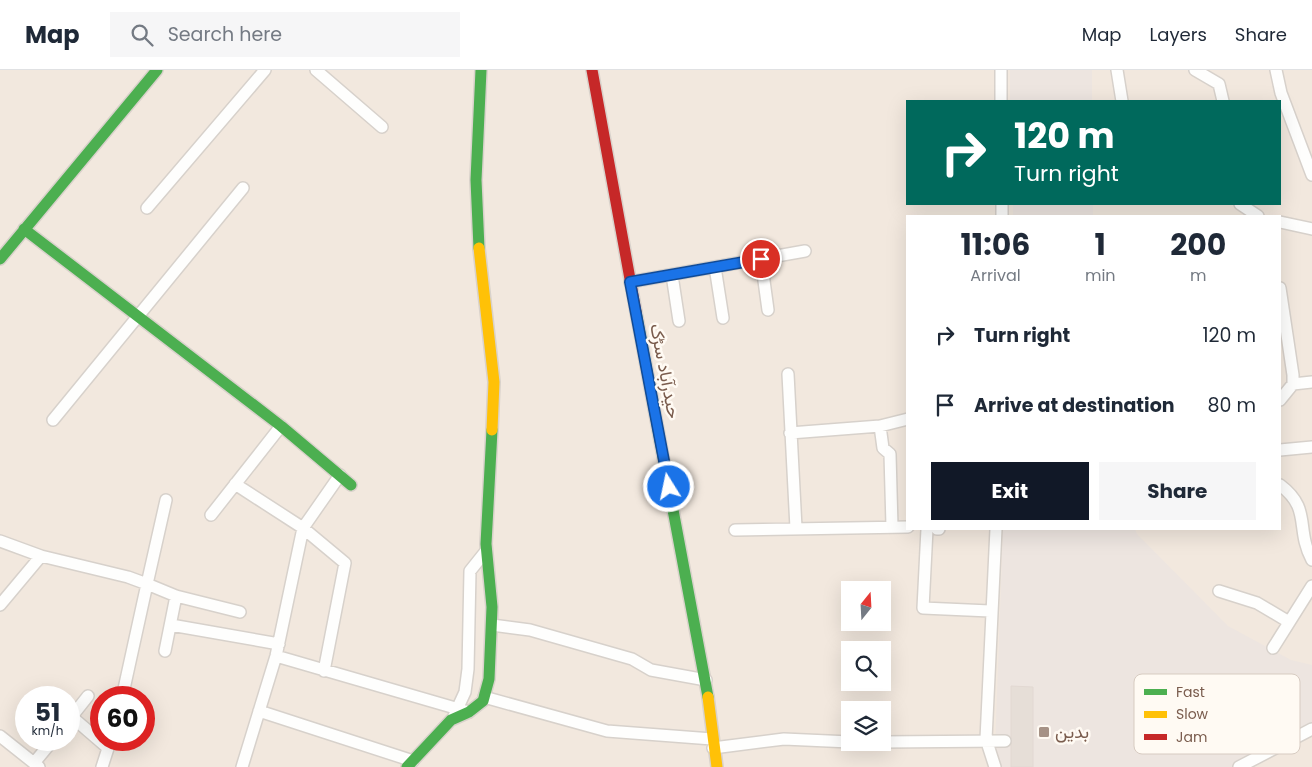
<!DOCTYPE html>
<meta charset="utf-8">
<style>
:root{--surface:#fff;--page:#f6f6f7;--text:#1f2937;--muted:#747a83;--line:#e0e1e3;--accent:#111827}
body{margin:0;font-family:Poppins,Vazirmatn,sans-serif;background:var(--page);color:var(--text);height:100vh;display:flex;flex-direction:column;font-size:19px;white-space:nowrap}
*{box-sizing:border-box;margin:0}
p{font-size:16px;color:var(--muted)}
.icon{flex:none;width:28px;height:28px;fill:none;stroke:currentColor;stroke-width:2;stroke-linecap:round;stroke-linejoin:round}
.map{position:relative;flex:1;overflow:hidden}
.details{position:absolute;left:906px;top:145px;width:375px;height:315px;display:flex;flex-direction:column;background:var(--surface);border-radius:0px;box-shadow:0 5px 20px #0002}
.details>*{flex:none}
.banner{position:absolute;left:906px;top:30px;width:375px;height:105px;border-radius:0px;box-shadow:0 5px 20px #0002;background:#00695c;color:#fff;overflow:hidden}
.needle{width:32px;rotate:18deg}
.buttons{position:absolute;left:841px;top:511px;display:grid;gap:10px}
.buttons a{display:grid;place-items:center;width:50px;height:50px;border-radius:0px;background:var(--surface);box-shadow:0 5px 20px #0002;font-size:25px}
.speed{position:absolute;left:15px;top:616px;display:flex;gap:10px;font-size:25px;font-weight:700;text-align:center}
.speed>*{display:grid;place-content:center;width:65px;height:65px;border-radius:50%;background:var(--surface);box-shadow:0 5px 20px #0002;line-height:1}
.speed small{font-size:12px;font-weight:400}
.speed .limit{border:8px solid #d22;background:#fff;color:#111}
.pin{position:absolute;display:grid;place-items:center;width:42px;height:42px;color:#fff;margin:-21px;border:2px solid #fff;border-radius:50%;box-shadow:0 1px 5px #0007}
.me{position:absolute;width:55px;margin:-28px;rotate:350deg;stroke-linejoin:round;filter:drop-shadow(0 0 4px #0008)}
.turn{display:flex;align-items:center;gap:18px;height:105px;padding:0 25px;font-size:22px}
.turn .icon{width:65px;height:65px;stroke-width:2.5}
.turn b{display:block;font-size:35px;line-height:42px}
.eta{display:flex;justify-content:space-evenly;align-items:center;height:85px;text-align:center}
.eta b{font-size:30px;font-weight:700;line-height:35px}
.cta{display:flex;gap:10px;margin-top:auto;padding:10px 25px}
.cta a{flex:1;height:58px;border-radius:0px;background:var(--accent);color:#fff;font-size:20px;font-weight:700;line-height:58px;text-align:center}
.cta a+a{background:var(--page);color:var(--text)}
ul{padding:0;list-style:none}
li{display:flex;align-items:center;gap:15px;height:70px;padding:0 25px}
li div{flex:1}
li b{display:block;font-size:19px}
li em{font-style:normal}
header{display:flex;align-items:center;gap:30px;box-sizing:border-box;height:70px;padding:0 25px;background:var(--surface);border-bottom:1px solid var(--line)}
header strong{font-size:24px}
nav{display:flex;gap:28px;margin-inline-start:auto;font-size:18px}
.search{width:350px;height:45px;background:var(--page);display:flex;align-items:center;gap:12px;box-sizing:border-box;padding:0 18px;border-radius:0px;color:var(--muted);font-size:19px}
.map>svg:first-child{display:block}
.residential{fill:#f2e8de;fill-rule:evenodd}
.industrial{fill:#ede5e0}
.building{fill:#e6ded7;stroke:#e2d8d2}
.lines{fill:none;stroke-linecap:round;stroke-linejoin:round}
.street-casing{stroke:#d7d1cb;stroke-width:14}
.fast-casing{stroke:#d9d2cb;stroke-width:14}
.slow-casing{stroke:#d9d2cb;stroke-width:14}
.jam-casing{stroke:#d9d2cb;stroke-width:14}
.street{stroke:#fefefd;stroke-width:11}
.fast{stroke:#4caf50;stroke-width:11}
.slow{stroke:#ffc107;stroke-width:11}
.jam{stroke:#c62828;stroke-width:11}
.route-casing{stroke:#114b97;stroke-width:12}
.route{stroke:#1a73e8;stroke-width:9}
.poi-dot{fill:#a69286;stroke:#fffaf3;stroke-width:2}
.labels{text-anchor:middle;stroke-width:5;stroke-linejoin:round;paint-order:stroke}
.street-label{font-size:18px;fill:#7a5c4d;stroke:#fffaf3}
.poi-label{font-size:18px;fill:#7a5c4d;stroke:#fffaf3;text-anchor:start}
.key{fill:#fffaf3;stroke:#d7cbc1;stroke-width:1}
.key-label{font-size:14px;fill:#7a5c4d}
</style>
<header>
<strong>Map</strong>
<div class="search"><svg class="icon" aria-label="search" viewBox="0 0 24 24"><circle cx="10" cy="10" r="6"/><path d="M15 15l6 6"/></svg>Search here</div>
<nav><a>Map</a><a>Layers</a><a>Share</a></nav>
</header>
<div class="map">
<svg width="1312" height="697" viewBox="0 0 1312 697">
<rect width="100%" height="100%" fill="#f9f5f0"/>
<path class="residential" d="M0 0H1312V697H0ZM908 31H1280V134H908ZM908 146H1280V459H908ZM850 520H882V552H850ZM850 580H882V612H850ZM26 628H69V670H26ZM101 628H144V670H101ZM850 640H882V672H850Z"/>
<path class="industrial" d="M1010 0H1092V31H1010Z
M1013 134H1093V146H1013Z
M1003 459H1135L1137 464 1228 556 1291 590 1312 595V655L1258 681 1231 697H997L995 678Z"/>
<path class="building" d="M1011 616 1033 617V697H1011Z"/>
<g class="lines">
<defs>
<path id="street" d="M316 0 382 57
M1001 0V31
M1117 0 1122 31
M1195 0 1219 14 1223 31
M1276 0 1281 23 1312 105
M1240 134 1258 146
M147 138 265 0
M1002 146V134
M1280 152 1312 159
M761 189 768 240
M715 197 723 248
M672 205 679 251
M630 212 805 181
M1280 218 1293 305V314L1280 330
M788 304 796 458
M1293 314 1312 312
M53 350 243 118
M880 356 883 378 890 384 892 456
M790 363 880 356 908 349
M1280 380 1312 377
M235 414 303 458 345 493 324 601
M1280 415C1312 439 1295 458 1312 490
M166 430 147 514 176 526 240 542
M211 445 281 356
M927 459 923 538 990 541
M937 459H939
M735 460 908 457
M0 471 41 486 128 507 147 514 122 628
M1219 521 1257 533 1289 552
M0 535 41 486
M171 555 279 574
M492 555 530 560 632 589 651 600 706 610
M1273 578 1312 516
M165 581 176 526
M276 586 469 642
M484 627 607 661 712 669
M259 641 413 691
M454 646 465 622 468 599 470 501 486 481
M72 647 108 678
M69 650 88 626
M0 666 39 697
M882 672 1005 671
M713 678 784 669 850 672
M34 693 53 670
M102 697 110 672
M242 697 276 586 303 458 340 405
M995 697 986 669 996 459
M1239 697 1312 659"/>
<path id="fast" d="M24 159 281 356 351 415
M479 178 476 110 481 0
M0 189 157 0
M636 242 708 627
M407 697 451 650 469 642 483 631 489 609 492 537 486 474 492 360"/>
<path id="slow" d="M479 178 494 312 492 360
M708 627 717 697"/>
<path id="jam" d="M592 0 636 242"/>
</defs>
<use href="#street" class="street-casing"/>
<use href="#fast" class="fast-casing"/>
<use href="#slow" class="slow-casing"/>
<use href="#jam" class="jam-casing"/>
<use href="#street" class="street"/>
<use href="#fast" class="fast"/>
<use href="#slow" class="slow"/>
<use href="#jam" class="jam"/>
</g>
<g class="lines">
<defs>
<path id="route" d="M669 417 630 212 761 189"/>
</defs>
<use href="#route" class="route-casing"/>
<use href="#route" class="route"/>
</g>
<rect class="poi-dot" x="1038" y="656" width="12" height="12" rx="2.5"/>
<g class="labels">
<g class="street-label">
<text transform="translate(665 301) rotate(79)" y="6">حیدرآباد سڑک</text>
</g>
<g class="poi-label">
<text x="1055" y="668">بدين</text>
</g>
</g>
<rect x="1134" y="604" width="166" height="80" rx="8" class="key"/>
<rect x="1144" y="619" width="23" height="6" fill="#4caf50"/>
<rect x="1144" y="641" width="23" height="7" fill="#ffc107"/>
<rect x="1144" y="664" width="23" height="6" fill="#c62828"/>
<g class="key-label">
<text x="1176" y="627">Fast</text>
<text x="1176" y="649">Slow</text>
<text x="1176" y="672">Jam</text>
</g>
</svg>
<div class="buttons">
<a><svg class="needle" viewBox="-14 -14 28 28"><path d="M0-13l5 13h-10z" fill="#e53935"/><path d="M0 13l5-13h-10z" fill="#747a83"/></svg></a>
<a><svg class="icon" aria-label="search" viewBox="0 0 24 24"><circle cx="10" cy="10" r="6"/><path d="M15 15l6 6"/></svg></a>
<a><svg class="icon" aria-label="layers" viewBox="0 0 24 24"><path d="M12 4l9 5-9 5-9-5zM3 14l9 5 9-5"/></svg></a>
</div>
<div class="speed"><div>51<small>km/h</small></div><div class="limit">60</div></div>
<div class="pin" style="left:761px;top:189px;background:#d93025"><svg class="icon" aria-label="arrive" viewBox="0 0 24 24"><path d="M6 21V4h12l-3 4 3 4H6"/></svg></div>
<svg class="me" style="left:669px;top:417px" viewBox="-20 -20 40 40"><circle r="17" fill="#1a73e8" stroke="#fff" stroke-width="3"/><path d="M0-11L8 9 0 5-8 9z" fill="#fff"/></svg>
<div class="banner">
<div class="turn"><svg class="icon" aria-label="right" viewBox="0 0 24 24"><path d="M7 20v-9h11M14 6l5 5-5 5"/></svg><div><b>120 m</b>Turn right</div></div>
</div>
<section class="details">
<div class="eta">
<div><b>11:06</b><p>Arrival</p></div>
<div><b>1</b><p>min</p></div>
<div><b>200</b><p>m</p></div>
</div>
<ul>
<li><svg class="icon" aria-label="right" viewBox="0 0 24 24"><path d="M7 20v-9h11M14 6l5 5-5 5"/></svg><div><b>Turn right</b></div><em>120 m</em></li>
<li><svg class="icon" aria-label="arrive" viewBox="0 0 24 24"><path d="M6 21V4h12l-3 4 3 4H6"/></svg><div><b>Arrive at destination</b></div><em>80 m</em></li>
</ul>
<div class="cta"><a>Exit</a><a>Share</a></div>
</section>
</div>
